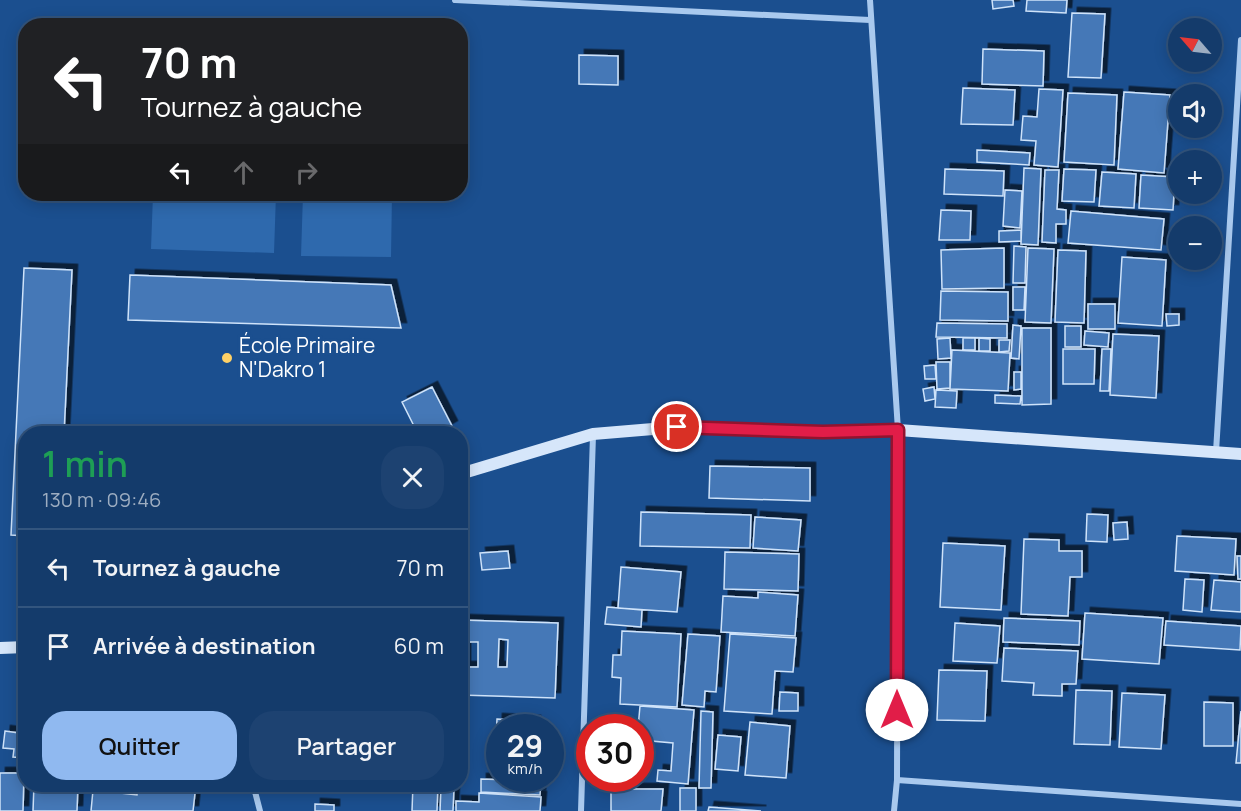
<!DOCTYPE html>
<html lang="fr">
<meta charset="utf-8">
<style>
:root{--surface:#143b6b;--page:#1d4271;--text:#f1f3f6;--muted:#9dadc1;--line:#33557e;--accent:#90b9f0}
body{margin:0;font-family:Manrope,sans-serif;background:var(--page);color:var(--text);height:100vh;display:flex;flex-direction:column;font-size:22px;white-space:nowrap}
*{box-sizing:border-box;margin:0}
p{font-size:20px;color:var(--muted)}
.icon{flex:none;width:33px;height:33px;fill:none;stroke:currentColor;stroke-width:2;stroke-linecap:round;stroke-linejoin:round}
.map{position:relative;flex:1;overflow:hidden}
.side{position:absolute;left:18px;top:426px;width:450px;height:366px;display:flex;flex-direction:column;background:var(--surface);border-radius:24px;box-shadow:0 3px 15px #0003,0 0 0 2px var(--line)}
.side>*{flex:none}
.guide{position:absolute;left:18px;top:18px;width:450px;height:183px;border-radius:24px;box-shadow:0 3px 15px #0003,0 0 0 2px var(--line);background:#202124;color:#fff;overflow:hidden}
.needle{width:39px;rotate:298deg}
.controls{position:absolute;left:1168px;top:18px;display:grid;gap:12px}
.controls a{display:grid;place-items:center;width:54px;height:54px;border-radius:50%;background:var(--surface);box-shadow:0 3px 15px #0003,0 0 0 2px var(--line);font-size:30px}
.speed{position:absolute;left:486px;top:714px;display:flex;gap:12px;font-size:30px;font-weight:700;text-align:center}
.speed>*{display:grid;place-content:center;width:78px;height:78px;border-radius:50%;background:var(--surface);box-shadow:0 3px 15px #0003,0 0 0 2px var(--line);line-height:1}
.speed small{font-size:15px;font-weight:400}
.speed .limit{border:9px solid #d22;background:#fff;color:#111}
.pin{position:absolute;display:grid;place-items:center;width:51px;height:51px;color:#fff;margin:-26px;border:3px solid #fff;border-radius:50%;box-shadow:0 2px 6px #0007}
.me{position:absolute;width:66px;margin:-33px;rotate:0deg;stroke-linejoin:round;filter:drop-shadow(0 0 4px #0008)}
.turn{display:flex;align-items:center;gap:21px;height:126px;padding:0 24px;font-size:27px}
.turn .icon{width:78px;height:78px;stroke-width:2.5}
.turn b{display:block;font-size:42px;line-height:51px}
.lanes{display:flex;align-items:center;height:57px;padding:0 24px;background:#0003;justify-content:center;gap:30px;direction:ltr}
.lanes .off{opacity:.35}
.round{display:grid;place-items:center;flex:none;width:63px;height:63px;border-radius:24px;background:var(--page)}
.headline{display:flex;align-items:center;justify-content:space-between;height:102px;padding:0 24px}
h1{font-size:36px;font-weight:600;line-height:45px;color:#1e9e55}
.action{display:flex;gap:12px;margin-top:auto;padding:12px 24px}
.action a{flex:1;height:69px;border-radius:24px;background:var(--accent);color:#111;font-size:24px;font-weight:600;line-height:69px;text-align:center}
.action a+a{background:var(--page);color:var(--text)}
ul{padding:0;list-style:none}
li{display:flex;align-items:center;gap:18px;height:78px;padding:0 24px;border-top:2px solid var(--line)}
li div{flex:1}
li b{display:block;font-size:22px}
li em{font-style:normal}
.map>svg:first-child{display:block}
.green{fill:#2e69ad}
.building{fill:#4478b7;stroke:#cfe3fa;stroke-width:1.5;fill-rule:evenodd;filter:url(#shadow)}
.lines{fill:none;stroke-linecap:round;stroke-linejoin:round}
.street{stroke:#a9c9ee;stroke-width:6}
.secondary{stroke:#d6e6fa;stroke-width:12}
.route-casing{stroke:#92132f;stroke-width:15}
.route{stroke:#e11d48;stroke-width:10}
.poi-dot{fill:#ffd166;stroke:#1b4f8f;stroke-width:2}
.labels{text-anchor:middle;stroke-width:6;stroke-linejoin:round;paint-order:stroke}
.poi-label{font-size:21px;fill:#fff;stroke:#1b4f8f;text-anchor:start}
</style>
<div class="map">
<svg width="1241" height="811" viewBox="0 0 1241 811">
<defs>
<filter id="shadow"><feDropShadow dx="5.5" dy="-5.5" stdDeviation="0" flood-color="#0009"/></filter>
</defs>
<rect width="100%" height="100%" fill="#1b4f8f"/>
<path class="green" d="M153 194H276L274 253 151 249Z
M303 194H392L391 257 301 256Z"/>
<path class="building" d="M992 0H1013L1014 6 993 9Z
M1027 0H1067L1066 13 1026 11Z
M1072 13 1105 14 1101 78 1068 77Z
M983 49 1044 51 1043 86 982 84Z
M579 55 618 56V85L579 84Z
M963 88 1015 90 1013 125 961 124Z
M1039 89 1063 90 1058 167 1034 165 1036 141 1021 140 1023 116 1037 117Z
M1124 92 1170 95 1164 173 1118 169Z
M1068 93 1117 95 1114 165 1064 162Z
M977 150 1030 153 1029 165 977 162Z
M1024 168 1041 169 1038 245 1021 244Z
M945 169 1004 171 1003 196 944 194Z
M1064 169 1096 170 1094 202 1062 201Z
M1045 170H1059L1057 209 1066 210V224H1056V243L1042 242Z
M1102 172 1136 174 1134 208 1099 206Z
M1141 175 1175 177 1173 210 1139 208Z
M1005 190 1022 191 1020 228 1003 226Z
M941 210 971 211 970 240H939Z
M1071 211 1164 219 1161 250 1068 243Z
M1021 230V241L999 242V231Z
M1014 246 1026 247 1025 283H1013Z
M1004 248V288L942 289 941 250Z
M1028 248 1054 249 1051 323 1025 322Z
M1058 250 1086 251 1084 323 1055 322Z
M1122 257 1166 260 1162 326 1118 323Z
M24 268 72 270 64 434H26V536L11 535Z
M130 275 391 285 401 328 128 320Z
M1013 287H1025L1024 310H1013Z
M941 291 1008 292V321L940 320Z
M1088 304H1115V329H1088Z
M1166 314H1179V325L1167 326Z
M937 323 1007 324V338L936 337Z
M1013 325 1021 326 1019 359 1011 358Z
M1065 326H1081V347H1065Z
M1022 328H1051V404L1022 405Z
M1085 331 1109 333 1108 347 1084 345Z
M1113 334 1159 336 1156 398 1110 395Z
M950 338 951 358 938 359 937 339Z
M963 338H975V350H963Z
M979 338 990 339V351H979Z
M999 340H1010L1009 351 999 352Z
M1063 349H1095L1094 384H1063Z
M1102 349H1111L1109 391H1100Z
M952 350 1010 353 1008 391 950 389Z
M936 362H950V388L937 389Z
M935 365 936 379H925L924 366Z
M1014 372H1021V389L1014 390Z
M432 387 452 426 438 434H418L402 402Z
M934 387 935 399 925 401 923 389Z
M936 390 957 391 956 408 935 407Z
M995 395 1021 396 1020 404 995 403Z
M710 466 810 468V501L709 498Z
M641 512 751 515 750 548 640 546Z
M1087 514 1108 515 1107 542 1086 541Z
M755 517 801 520 798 551 753 548Z
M1127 522 1128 539 1114 540 1113 523Z
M1177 536 1236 539 1234 575 1175 571Z
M1024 539 1059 540V551H1082V577H1070L1068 616 1021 614Z
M943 543 1005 546 1001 610 940 607Z
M508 551 510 568 482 570 480 553Z
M725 552 799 554 798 591 724 589Z
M1237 556H1241V579H1238Z
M621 567 681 572 677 612 618 608Z
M1185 579 1204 580 1202 612 1183 610Z
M1214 580 1241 582V612L1211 610Z
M758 592 798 595 795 636 721 632 723 596 758 598Z
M607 607 642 610 641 627 605 624Z
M1085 613 1163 618 1159 664 1082 659Z
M1004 618 1080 621 1079 645 1003 642Z
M460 620 558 623 555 698 460 695ZM499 639 508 640 507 667H498ZM465 642H478V667H465Z
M1166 621 1241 626 1240 650 1164 645Z
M955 623 1000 626 997 663 953 661Z
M622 631 681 634 677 707 620 704 621 678 612 677 613 655H621Z
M688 634 720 636 716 692 705 691 704 707 682 705Z
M730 634 796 638 793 672 775 671 772 714 724 711Z
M1004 648 1078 651 1076 684H1062V696L1033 695 1034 683 1002 681Z
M939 670 987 671 985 721 937 720Z
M1076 690 1112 691 1110 745 1074 744Z
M780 692 798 693V711H779Z
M1122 693 1165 695 1161 749 1119 747Z
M460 700H463L460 757Z
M1204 702 1233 703V746H1204Z
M640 706 694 710 688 784 657 781 658 770 671 771 673 743 640 740V728H638Z
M701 711 713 712 711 788H699Z
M1241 711V763H1236Z
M497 719 535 721 534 728H500V775H494Z
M750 722 790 726 786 778 745 775Z
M5 731 26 734V758L13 757 14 749 3 748Z
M718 735 741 737 738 771 715 769Z
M0 773H24L23 811H0Z
M481 779 541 781 540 795 481 792Z
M34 784H78L77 811H33Z
M138 784H196L193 811H91L93 790 137 795Z
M413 784H438L437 811H412Z
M441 788H454L453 811H440Z
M680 788H696V811H680Z
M611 789H663L661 811H611Z
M479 793 541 797 540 811H456V801L479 802Z
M315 804 334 805V811H315Z
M709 807 761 811H708Z"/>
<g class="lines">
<path class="street" d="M455 0 870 20
M870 0 898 430 897 780 894 811
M1216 452 1241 40
M897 780 1241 804
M253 784 260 811
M581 811 593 435"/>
<path class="secondary" d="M460 474 593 434 677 427 823 432 898 430 1241 454
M0 648 26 647"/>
</g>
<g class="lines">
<defs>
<path id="route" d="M677 427 823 432 898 430 897 710"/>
</defs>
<use href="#route" class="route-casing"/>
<use href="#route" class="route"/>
</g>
<circle class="poi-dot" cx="227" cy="358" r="6"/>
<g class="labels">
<g class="poi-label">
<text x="239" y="353">École Primaire<tspan x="239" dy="24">N'Dakro 1</tspan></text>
</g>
</g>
</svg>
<div class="controls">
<a><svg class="needle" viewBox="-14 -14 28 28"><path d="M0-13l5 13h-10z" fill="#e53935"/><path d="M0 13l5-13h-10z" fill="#9dadc1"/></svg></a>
<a><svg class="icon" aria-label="sound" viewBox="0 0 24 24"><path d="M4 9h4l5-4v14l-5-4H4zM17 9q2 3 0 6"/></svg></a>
<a>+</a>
<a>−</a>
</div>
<div class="speed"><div>29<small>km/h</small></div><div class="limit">30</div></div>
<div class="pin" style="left:677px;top:427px;background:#d93025"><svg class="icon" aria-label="arrive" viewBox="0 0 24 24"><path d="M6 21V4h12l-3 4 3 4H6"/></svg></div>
<svg class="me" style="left:897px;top:710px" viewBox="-20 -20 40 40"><circle r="19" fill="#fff"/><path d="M0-13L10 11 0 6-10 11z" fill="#e11d48"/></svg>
<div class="guide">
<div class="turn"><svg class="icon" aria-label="left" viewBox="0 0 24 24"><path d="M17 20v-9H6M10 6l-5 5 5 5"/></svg><div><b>70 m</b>Tournez à gauche</div></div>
<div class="lanes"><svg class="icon" aria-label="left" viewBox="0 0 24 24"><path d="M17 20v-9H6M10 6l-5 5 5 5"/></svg><svg class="icon off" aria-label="ahead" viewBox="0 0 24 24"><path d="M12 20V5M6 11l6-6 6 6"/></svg><svg class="icon off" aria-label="right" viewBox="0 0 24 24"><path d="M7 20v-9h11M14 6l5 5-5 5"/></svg></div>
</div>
<section class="side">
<div class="headline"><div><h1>1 min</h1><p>130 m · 09:46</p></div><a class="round"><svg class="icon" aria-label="close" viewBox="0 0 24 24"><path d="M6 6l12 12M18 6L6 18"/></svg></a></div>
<ul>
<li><svg class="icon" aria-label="left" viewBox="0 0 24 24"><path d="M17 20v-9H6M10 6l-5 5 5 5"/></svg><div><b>Tournez à gauche</b></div><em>70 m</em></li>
<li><svg class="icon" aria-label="arrive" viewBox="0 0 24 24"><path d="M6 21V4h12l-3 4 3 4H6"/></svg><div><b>Arrivée à destination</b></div><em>60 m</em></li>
</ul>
<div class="action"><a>Quitter</a><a>Partager</a></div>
</section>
</div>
